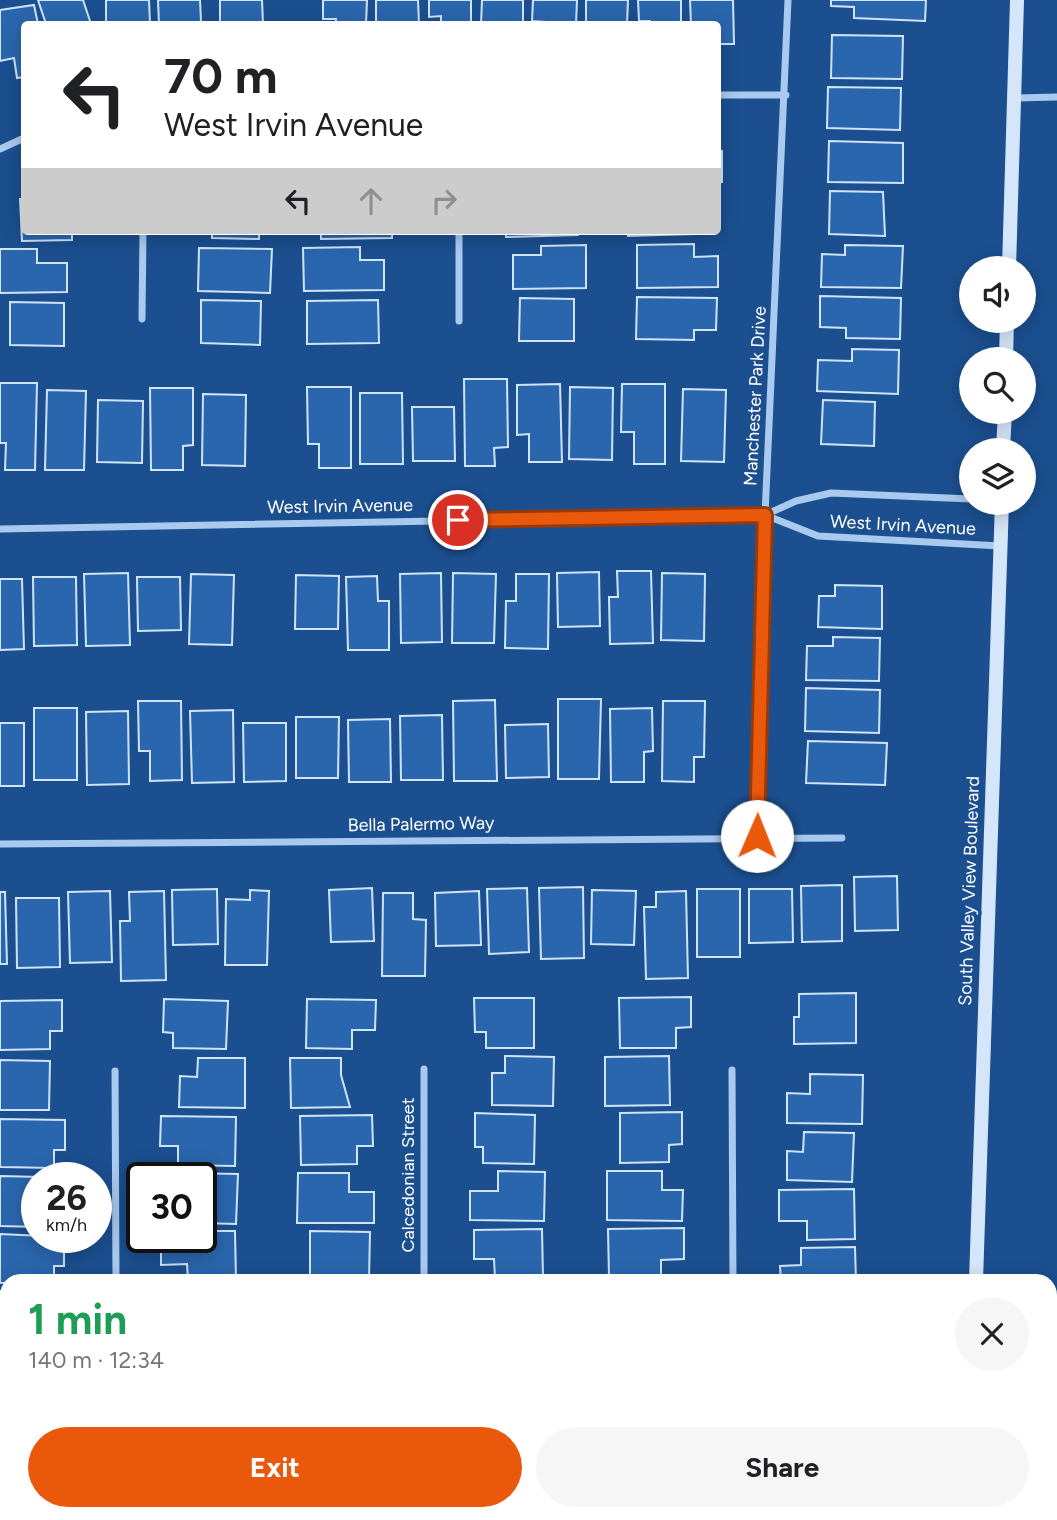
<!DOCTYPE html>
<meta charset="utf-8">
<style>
:root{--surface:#fff;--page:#f6f6f6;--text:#202124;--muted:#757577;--accent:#ea580c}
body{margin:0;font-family:Figtree,sans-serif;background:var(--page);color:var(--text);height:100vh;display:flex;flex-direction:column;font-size:26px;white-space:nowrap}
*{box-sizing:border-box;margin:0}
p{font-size:23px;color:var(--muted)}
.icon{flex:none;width:38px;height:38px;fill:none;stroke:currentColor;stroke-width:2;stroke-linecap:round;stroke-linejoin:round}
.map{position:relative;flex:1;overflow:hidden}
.side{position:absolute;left:0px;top:1274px;width:1057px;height:247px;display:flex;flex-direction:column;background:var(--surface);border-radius:21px 21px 0 0;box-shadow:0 4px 18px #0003}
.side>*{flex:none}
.hud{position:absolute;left:21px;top:21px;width:700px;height:214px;border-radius:7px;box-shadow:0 4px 18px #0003;background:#fff;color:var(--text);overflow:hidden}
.controls{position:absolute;left:959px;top:256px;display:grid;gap:14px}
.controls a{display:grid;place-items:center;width:77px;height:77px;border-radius:50%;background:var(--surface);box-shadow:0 4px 18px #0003;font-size:35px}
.speed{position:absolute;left:21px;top:1162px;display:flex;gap:14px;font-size:35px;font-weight:700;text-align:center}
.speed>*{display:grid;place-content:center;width:91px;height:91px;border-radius:50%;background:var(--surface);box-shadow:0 4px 18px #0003;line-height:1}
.speed small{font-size:18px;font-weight:400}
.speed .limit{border:4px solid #111;border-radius:10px;background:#fff;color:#111}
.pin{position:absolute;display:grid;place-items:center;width:60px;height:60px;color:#fff;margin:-30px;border:4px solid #fff;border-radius:50%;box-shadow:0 2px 7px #0007}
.me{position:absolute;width:77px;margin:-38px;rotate:1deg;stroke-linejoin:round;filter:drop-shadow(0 0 5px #0008)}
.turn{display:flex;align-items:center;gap:24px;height:147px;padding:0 28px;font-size:32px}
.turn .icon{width:91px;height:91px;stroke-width:2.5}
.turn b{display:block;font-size:49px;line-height:60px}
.lanes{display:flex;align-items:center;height:66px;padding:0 28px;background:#0003;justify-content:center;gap:35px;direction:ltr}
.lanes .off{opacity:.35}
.round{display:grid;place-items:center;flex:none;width:74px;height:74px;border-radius:37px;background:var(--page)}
.summary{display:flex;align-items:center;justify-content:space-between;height:119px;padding:0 28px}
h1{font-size:42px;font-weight:700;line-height:52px;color:#1e9e55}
.action{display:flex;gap:14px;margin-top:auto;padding:14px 28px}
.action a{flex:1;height:80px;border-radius:42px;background:var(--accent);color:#fff;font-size:28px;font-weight:700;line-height:80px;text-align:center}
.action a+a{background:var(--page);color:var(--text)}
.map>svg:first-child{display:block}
.building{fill:#2a66ad;stroke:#cfe3fa;stroke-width:2}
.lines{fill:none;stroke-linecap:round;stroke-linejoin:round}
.street{stroke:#a9c9ee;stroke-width:7}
.secondary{stroke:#d6e6fa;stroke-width:14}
.route-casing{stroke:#983908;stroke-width:18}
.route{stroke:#ea580c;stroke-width:12}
.labels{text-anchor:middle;stroke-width:7;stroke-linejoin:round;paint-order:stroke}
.street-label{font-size:18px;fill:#fff;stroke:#1b4f8f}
</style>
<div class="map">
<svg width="1057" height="1520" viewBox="0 0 1057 1520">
<rect width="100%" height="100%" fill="#1b4f8f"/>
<path class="building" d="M38 0H83L91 24H46Z
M106 0H149L150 24H106Z
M158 0H200L201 22 159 24Z
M220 0H262L263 24H220Z
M323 0H367L366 24H336V19H323Z
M376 0H418L419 24H376Z
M429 0H471V24H441V16L429 17Z
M482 0H523V24H481Z
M533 0H577L576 24 532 21Z
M586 0H628L627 24H586Z
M638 0H681V24H650V21H639Z
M690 0H733L734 44H718V24H691Z
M831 0H926L925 21 854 18V7L831 6Z
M34 5 38 24H24V77L17 78 14 58 0 61V10Z
M832 35 903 36 902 79 831 78Z
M828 87 901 88 900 130 827 128Z
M829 141 903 143V183L828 182Z
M722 151V182L718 183V152Z
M830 191 883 192 885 236 829 234Z
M20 199H24V231H72V240L22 241Z
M212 231H259V239L212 238Z
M321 231H392V238L321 239Z
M506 231H578V235L506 237Z
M628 231H694V234L628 236Z
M694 244V257L718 256V287L637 288V245Z
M586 245V288L513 289V255H541V246Z
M845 245 903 246 901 288 821 287 822 254 845 255Z
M360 247V260H384V290L304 291 303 248Z
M199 248 272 249 270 293 198 291Z
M0 249H37V263H67V292L0 293Z
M820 296 901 298 900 339 846 338V328L820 327Z
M637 297 717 298 716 330H694V340L636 339Z
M520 298 574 299V341H519Z
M201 300 261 301 260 345 201 343Z
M378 300 379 343 307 344V301Z
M10 302 64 303V346L10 345Z
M852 349 899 350 898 394 817 391 818 360 852 361Z
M464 379H507L508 447 494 448 495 466H465Z
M0 383H37L35 470H5L6 443H0Z
M560 384 562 462H529V434L517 435V385Z
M622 384H665V464H634V432H621Z
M307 387H351V468H319V444H308Z
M570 387 613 388 612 460 569 459Z
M150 388H193V445L183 446V470H151Z
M683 389 726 390 724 462 681 461Z
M47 390 86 391 84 470H45Z
M360 393H402L403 464H360Z
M203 394 246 395 245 466 202 465Z
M98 400 143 401 142 463 97 462Z
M823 400 875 402 874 446 821 444Z
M412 407H454L455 461H413Z
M617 571H651L653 643 610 644 609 597H618Z
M599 572 600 626 558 627 557 573Z
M128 573 130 645 86 646 84 574Z
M441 573 442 642 401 643 400 574Z
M453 573 496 574 494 643H452Z
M662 573 705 574 704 641 661 640Z
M191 574 234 575 232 645 189 644Z
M516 574H549L548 649 505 648 506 601H516Z
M296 575 339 576 338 629H295Z
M377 576 378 601H389V650H348L346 577Z
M33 577H76L77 645 34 646Z
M137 577H180L181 630 138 631Z
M0 579H22L24 649 0 650Z
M835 585 882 586V629L818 627 819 596H835Z
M833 637 880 638 879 681 806 680 807 646H833Z
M806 688 880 690 879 733 805 731Z
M558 699H601L599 779H558Z
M495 700 497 781H454L453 701Z
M138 701H181L182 780 150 781V751H139Z
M663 701H705L704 757H694V782L662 781Z
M34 708H77V780H34Z
M652 708 653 751 644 752V782H611L610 709Z
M233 710 234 782 192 783 190 711Z
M128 711 129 784 87 785 86 712Z
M442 715 443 780H401L400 716Z
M296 717H339L338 778H296Z
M390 719 391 782H349L348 720Z
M0 723H24V786H0Z
M243 723H286V781L244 782Z
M548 724 549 777 506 778 505 725Z
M808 741 887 743 885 785 806 783Z
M897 876 898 930 855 931 854 877Z
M842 885V941L802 942 801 886Z
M583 887 584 958 541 959 539 888Z
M372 888 374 941 331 942 329 890Z
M527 888 529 952 489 954 487 889Z
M217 889 218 944 173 945 172 890Z
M697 889H740V957H697Z
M749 889H792L793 942 749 943Z
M250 890 269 891 267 965H225L226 899 250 900Z
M592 890 636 891 634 945 591 944Z
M110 891 112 962 70 963 68 892Z
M164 891 166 980 121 981 120 921H130L129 892Z
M479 891 481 945 436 946 435 893Z
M686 891 688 978 646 979 644 907H656V892Z
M0 892H5L7 964H0Z
M383 893H413V919L426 920 425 976H382Z
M16 898H59L60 967 17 968Z
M856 993V1043L794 1044V1017H799V994Z
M691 997V1027L676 1028V1048H620L619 998Z
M474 998H534V1048H486V1032H475Z
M164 999 228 1001 226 1049 173 1048V1033L163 1032Z
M307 999 376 1000 375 1030H352V1049L306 1048Z
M62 1000V1031H50V1049L0 1050V1001Z
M505 1056 554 1057 553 1106 492 1105V1073H505Z
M669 1056 670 1105 605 1106V1057Z
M198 1058H245V1108L179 1107 180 1076 197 1077Z
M290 1058H341V1075L350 1107 291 1108Z
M0 1060 50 1061 49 1110H0Z
M810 1074 863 1075 862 1124 787 1123V1093L810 1094Z
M682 1112V1144L669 1145V1162L620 1163V1113Z
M475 1113 535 1115 534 1164 483 1163V1147H475Z
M372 1115 373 1146H357V1164L301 1165 300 1116Z
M161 1116 236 1117 235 1166 178 1165V1146H160Z
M0 1119 65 1120V1150H54V1168L0 1167Z
M804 1132 854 1133 852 1182 787 1180V1151L803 1152Z
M498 1171 545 1172 544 1221 470 1220V1191H498Z
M607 1171H662V1190H683L682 1221 607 1220Z
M188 1173 238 1174 236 1224 201 1223V1178H187Z
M298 1173H349V1192H374V1223H297Z
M0 1176 42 1177 37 1178V1227L0 1226Z
M854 1189 855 1239 807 1240V1221H779V1190Z
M684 1228V1259L661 1260V1277L609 1278 608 1229Z
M542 1229 543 1278 495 1279 494 1259H474V1230Z
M201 1231H235L236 1280 188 1281 187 1264 161 1265V1237H201Z
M310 1231 370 1232 369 1280 310 1279Z
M0 1234 64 1237V1266H54V1281L0 1283Z
M855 1247 856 1281H781L780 1266 801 1265V1248Z
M1 1291H7V1340H0Z
M1 1349H7V1399H2Z
M0 1407H7V1456H1Z
M0 1465H7V1513H1Z
M781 1514H853V1520H781Z
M656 1516V1520H610V1517Z
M537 1517V1520H477V1518Z"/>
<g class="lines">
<path class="street" d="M718 95H786
M1015 98 1057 97
M0 149 24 138
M459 231V321
M142 319 143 231
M765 515 818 536 1000 546
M0 529 765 515 796 501 831 493 971 499
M757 836 765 515 788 0
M0 844 842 838
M424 1069V1281
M732 1070 733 1281
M115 1071 116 1281
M117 1514V1520
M426 1514V1520
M735 1514V1520"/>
<path class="secondary" d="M1009 268 1017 0
M1006 359 1007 320
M1003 450 1005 411
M976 1281 1002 502
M973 1520V1514"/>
</g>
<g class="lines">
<defs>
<path id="route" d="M458 520 765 515 757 836"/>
</defs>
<use href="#route" class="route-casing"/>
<use href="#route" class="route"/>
</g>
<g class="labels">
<g class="street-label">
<text transform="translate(755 396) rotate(-87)" y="6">Manchester Park Drive</text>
<text transform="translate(340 506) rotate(-1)" y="6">West Irvin Avenue</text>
<text transform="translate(903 525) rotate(3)" y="6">West Irvin Avenue</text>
<text transform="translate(421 824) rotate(-1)" y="6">Bella Palermo Way</text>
<text transform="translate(969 891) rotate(-88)" y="6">South Valley View Boulevard</text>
<text transform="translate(408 1175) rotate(-90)" y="6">Calcedonian Street</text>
</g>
</g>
</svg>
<div class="controls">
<a><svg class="icon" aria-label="sound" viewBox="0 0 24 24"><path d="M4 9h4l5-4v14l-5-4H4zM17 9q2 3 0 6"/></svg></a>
<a><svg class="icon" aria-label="search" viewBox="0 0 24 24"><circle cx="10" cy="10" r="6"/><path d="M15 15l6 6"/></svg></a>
<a><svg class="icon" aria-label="layers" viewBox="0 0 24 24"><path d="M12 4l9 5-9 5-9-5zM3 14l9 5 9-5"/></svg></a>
</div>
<div class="speed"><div>26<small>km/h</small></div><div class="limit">30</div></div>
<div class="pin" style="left:458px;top:520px;background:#d93025"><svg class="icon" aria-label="arrive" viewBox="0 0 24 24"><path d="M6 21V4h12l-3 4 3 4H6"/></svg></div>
<svg class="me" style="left:757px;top:836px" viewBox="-20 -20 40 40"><circle r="19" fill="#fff"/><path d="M0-13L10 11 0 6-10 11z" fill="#ea580c"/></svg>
<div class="hud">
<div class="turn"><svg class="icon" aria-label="left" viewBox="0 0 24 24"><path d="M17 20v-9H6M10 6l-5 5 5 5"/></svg><div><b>70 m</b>West Irvin Avenue</div></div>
<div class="lanes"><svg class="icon" aria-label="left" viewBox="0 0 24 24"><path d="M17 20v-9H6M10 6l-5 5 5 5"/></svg><svg class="icon off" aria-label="ahead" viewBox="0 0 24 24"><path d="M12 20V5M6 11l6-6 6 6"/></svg><svg class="icon off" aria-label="right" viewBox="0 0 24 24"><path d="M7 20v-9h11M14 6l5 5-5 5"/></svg></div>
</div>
<section class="side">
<div class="summary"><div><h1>1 min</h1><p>140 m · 12:34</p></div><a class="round"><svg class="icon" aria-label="close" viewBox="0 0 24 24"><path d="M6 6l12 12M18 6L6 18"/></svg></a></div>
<div class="action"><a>Exit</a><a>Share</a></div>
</section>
</div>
